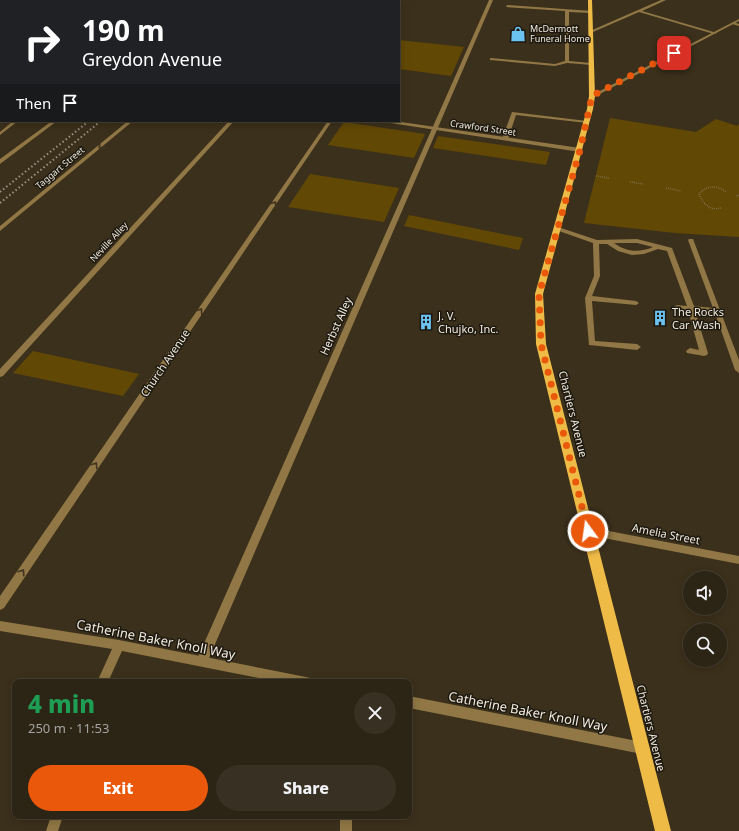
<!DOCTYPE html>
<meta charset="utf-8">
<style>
:root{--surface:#2c2414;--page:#383022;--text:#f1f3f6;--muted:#a6a4a0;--line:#484134;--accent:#ea580c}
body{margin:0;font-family:"Noto Sans",sans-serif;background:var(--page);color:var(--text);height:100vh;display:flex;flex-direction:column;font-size:15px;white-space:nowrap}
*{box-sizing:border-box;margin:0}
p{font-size:13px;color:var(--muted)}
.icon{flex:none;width:22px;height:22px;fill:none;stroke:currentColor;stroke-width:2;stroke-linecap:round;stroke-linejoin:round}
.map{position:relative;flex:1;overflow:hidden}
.panel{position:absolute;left:12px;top:679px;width:400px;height:140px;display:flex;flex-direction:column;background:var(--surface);border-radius:8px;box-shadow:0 2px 10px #0003,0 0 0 1px var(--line)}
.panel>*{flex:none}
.banner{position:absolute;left:0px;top:0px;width:400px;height:122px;box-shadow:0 2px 10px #0003,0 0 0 1px var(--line);background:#202124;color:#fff;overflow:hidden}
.buttons{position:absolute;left:683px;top:571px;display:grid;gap:8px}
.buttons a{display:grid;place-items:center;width:44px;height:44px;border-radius:50%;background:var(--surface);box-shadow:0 2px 10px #0003,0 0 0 1px var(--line);font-size:20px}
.pin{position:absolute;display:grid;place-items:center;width:34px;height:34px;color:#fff;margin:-17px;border-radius:8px;box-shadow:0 2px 6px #0006}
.me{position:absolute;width:44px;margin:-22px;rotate:346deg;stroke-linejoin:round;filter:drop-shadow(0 0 3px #0008)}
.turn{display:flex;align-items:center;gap:14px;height:84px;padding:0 16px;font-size:18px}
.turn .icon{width:52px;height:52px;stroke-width:2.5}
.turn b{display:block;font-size:28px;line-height:34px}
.then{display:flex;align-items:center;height:38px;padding:0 16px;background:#0003;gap:8px;font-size:15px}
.round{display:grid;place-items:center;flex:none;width:42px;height:42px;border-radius:21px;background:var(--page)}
.summary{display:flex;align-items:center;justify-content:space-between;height:68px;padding:0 16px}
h1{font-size:24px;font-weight:800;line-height:30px;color:#1e9e55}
.primary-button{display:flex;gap:8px;margin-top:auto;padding:8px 16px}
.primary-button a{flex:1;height:46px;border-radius:24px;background:var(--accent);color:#fff;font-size:16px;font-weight:800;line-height:46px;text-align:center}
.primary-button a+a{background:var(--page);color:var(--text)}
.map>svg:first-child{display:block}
.green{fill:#624805}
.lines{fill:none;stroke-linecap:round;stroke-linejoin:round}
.path{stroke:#9a9281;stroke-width:1.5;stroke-dasharray:0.5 1.5;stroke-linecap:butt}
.lane{fill:#907745;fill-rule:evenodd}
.street{fill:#907745;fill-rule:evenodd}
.primary{fill:#efbb47;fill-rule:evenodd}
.rail-far1{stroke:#9b9382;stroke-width:1.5;stroke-dasharray:1 2;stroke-linecap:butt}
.rail{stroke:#9b9382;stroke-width:2;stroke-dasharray:1.5 2.5;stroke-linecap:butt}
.oneway{stroke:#403520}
.route{stroke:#ea580c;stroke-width:7;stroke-dasharray:0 12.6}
.labels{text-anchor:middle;stroke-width:3;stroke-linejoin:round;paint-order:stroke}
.far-poi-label{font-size:9px;fill:#f0eadd;stroke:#1e1910;text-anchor:start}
.far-street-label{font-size:9px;fill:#f0eadd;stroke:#1e1910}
.poi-label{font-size:11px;fill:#f0eadd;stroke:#1e1910;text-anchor:start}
.street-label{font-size:11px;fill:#f0eadd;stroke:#1e1910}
.near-street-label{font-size:13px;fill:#f0eadd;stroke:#1e1910}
</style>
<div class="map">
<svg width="739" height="831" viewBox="0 0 739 831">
<rect width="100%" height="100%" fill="#3b301b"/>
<path class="green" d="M399 40 464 47 451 76 399 69Z
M610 118 696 132 716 119 737 126 739 124V237L675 233 584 223Z
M344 122 425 134 414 158 328 145Z
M438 136 550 152 546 165 433 148Z
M310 174 399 188 384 222 288 207Z
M409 215 523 238 519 250 404 226Z
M33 351 139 374 123 396 13 373Z"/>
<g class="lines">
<path class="path" d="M596 176 609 178
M630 182 643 184
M666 188 681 191
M736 196 739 195
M721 208C710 211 703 204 699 194 707 185 717 185 726 192"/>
<path class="lane" d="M489 0H493L206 665 202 666 198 665 197 661 198 657Z
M661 0H666L642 11 717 33 714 34 639 12 593 32 590 31Z
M0 3H1V5H0Z
M507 5 592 11 591 13 569 12V61L591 63 593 64 592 65 567 63 555 66 490 60V58H491L555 64 565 61V11L506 7Z
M733 22 739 24V26L732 24Z
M0 71H1V73H0Z
M0 101H1V103H0Z
M512 112 587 121 589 122 587 123 516 115 508 139 503 140 502 139Z
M13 121H18L0 135V132Z
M229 121H234L3 376 0 377V369Z
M558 227 597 240 637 239 672 248 694 306 713 308 688 240 689 239H693L739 360V373L735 370 715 313 695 311 708 353 707 355 704 356 687 353 686 351 690 348 699 350 688 310 677 309 674 307 677 305 687 306 667 251 658 249 644 254 632 255 618 251 607 244H599L600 276 592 296 636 301 639 303 636 305 592 301 595 341 637 344 641 347 637 350 589 345 585 298 594 276 593 243 556 230V228ZM614 243H637L653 247C639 253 626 252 614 243Z
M340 816H352V831H340Z"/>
<path class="street" d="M219 0H223L218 1Z
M337 0H348L350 1H339Z
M394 0H398L393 1Z
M739 19V21L594 97 590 96Z
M52 121H57L0 164V159Z
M128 121H133L0 231V226Z
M328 121H332L4 608 0 610V596Z
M382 121H394L580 148 583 150 580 152 384 122Z
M588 527 739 556V564L588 535 585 534 583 531 585 528Z
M0 621 119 640 306 677 310 678 311 682H279L122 651 108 682H97L112 649 0 631Z
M409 696 642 742 646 744 648 748 646 752 642 754 409 708Z
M51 816H63L58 831H46Z"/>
<path class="primary" d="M588 0H592L595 96 593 109 543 294 546 344 671 831H655L536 344 535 294 587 109 589 96Z"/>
<path class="rail-far1" d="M251 1 253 0"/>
<path class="rail" d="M0 192 89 121
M0 203 101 121"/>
</g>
<defs><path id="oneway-chevron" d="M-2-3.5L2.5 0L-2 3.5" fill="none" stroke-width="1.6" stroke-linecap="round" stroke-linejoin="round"/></defs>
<g class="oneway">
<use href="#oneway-chevron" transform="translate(101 146) rotate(140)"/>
<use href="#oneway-chevron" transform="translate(274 204) rotate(-56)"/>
<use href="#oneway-chevron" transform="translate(200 311) rotate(-56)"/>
<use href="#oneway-chevron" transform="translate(95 465) rotate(-56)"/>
<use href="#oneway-chevron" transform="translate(22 572) rotate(-56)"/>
</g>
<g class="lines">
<path class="route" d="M588 531 541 344 539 294 580 150 592 96 674 53"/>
</g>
<defs>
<symbol id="shop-bare" viewBox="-9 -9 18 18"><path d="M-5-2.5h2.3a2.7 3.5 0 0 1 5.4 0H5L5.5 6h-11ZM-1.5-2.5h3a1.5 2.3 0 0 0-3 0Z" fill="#6bc3f2" stroke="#1e1910" stroke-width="2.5" paint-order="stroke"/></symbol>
<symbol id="building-bare" viewBox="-9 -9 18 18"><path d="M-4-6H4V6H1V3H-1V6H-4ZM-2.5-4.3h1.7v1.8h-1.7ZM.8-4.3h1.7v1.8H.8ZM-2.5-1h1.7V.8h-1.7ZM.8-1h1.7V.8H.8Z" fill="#6bc3f2" stroke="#1e1910" stroke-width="2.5" paint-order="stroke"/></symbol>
</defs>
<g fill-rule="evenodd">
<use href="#shop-bare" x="507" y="23" width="22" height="22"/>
<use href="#building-bare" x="649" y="307" width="22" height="22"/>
<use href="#building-bare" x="415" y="311" width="22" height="22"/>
</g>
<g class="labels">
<g class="far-poi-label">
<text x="530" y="32">McDermott<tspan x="530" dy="10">Funeral Home</tspan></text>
</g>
<g class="far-street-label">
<text transform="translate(483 128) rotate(8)" y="3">Crawford Street</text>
<text transform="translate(60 168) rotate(-40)" y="3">Taggart Street</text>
<text transform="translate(109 242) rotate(-47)" y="3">Neville Alley</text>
</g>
<g class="poi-label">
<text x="672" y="316">The Rocks<tspan x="672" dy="13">Car Wash</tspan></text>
<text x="438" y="320">J. V.<tspan x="438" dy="13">Chujko, Inc.</tspan></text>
</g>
<g class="street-label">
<text transform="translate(336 326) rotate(-66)" y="4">Herbst Alley</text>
<text transform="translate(165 363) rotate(-56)" y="4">Church Avenue</text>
<text transform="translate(573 414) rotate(76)" y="4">Chartiers Avenue</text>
<text transform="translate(666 534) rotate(11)" y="4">Amelia Street</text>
<text transform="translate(651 728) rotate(76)" y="4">Chartiers Avenue</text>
</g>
<g class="near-street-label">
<text transform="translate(156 639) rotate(11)" y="5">Catherine Baker Knoll Way</text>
<text transform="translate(528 711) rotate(11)" y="5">Catherine Baker Knoll Way</text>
</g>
</g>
</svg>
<div class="buttons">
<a><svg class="icon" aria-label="sound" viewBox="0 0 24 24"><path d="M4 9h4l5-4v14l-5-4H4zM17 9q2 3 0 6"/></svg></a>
<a><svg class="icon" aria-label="search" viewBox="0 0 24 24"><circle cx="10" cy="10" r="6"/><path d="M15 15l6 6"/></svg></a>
</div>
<div class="pin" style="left:674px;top:53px;background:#d93025"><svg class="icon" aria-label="arrive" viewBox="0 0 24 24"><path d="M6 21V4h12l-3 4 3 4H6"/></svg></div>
<svg class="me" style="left:588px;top:531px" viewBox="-20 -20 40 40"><circle r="17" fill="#ea580c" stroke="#fff" stroke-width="3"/><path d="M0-11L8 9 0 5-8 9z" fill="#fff"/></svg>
<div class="banner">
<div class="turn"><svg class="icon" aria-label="right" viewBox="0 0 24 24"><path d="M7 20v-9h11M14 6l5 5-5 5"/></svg><div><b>190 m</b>Greydon Avenue</div></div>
<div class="then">Then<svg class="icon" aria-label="arrive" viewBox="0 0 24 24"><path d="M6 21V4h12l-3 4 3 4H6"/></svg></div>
</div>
<section class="panel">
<div class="summary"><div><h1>4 min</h1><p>250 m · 11:53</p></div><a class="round"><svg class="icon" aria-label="close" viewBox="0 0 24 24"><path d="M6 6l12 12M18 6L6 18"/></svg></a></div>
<div class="primary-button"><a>Exit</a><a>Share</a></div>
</section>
</div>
